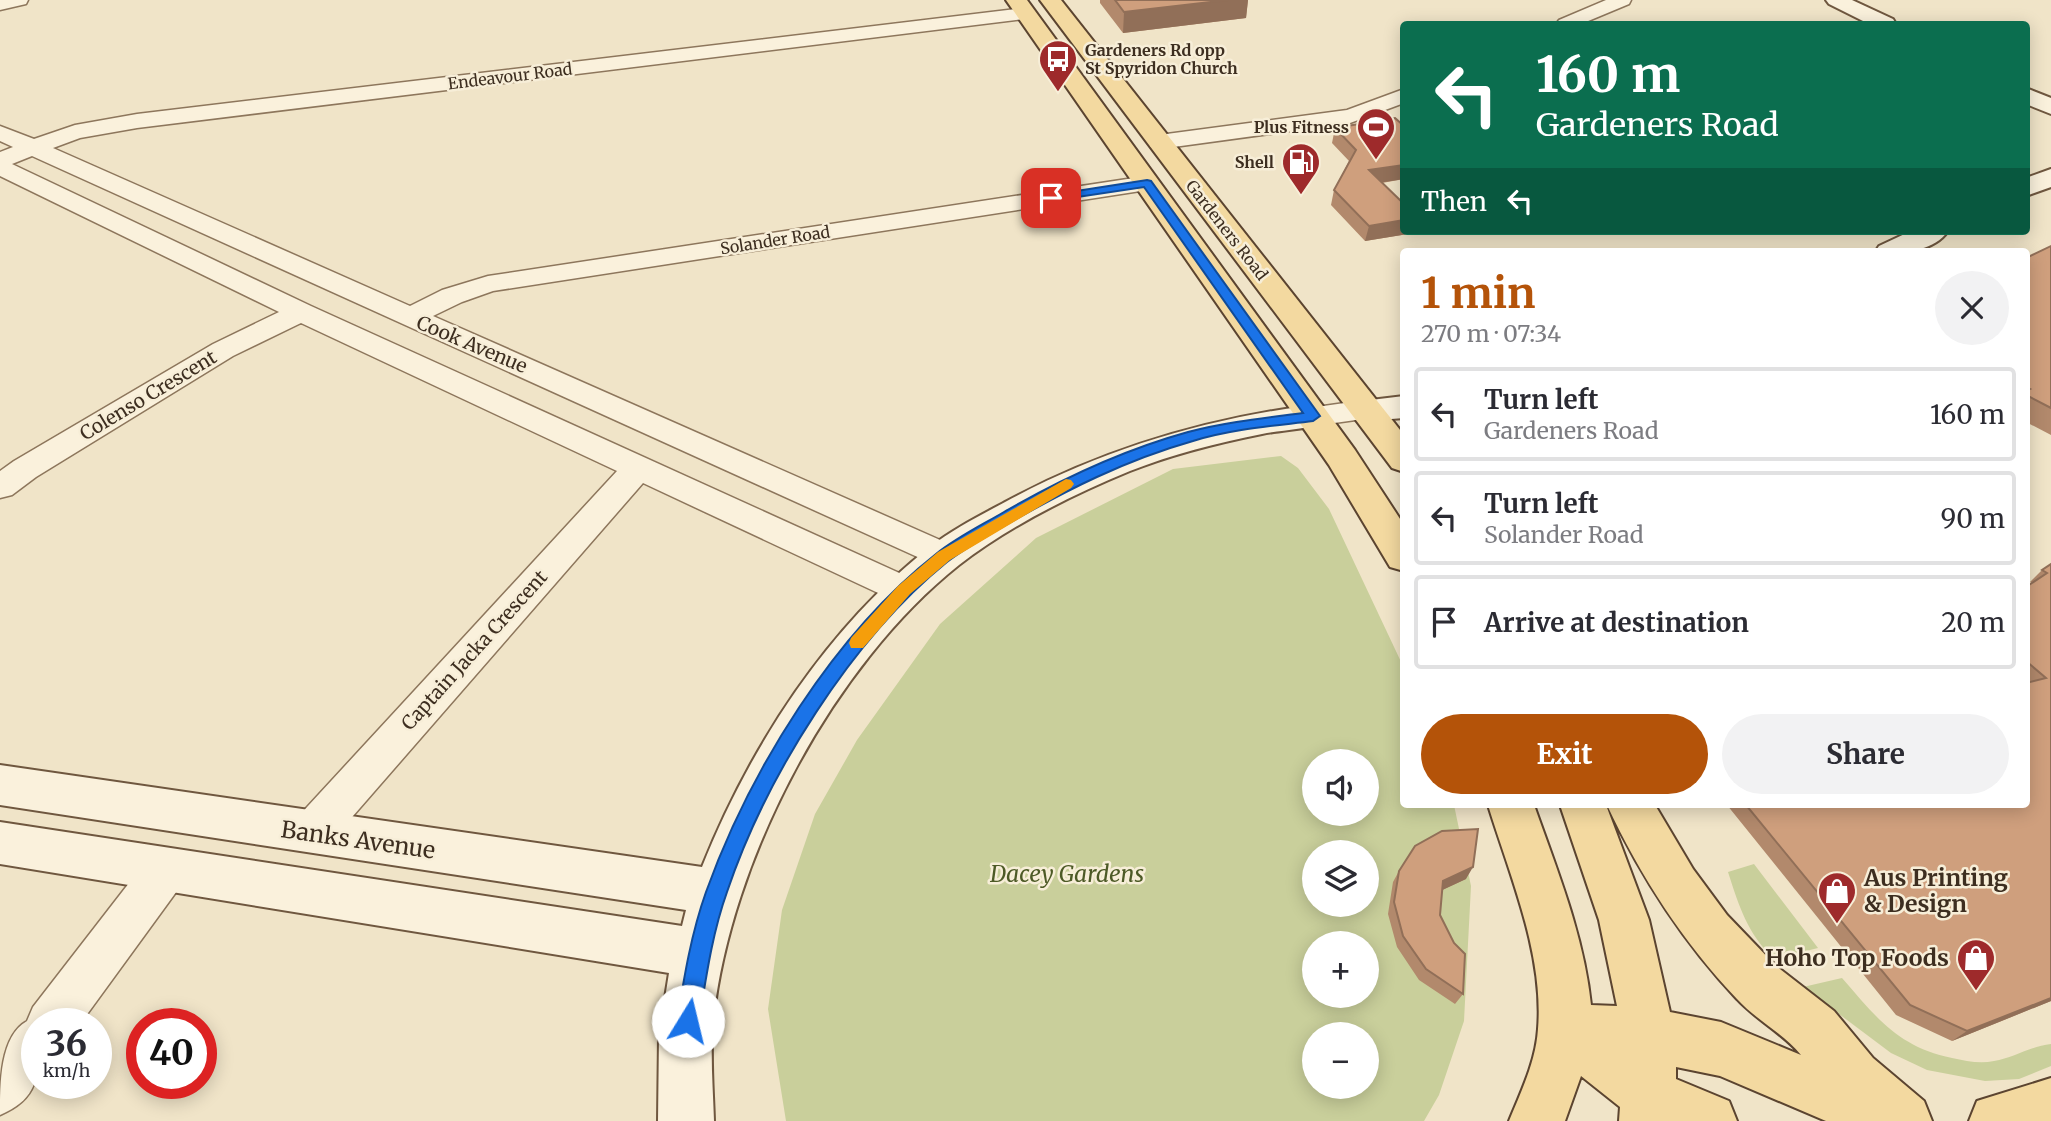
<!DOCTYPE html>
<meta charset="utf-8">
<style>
:root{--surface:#fff;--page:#f2f2f3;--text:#2b2b33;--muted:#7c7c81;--line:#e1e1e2;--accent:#b45309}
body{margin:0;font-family:Merriweather,serif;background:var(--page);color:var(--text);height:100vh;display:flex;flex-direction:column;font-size:26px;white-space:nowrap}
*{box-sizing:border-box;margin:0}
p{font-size:23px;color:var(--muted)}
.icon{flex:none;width:38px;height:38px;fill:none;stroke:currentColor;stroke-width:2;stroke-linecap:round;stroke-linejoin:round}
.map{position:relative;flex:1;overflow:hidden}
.details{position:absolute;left:1400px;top:248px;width:630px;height:560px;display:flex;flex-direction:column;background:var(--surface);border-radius:7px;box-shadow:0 4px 18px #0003}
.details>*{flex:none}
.guide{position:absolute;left:1400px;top:21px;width:630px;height:214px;border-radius:7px;box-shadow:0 4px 18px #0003;background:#0b6e4f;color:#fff;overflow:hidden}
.controls{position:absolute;left:1302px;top:749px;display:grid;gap:14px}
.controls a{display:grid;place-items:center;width:77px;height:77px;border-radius:50%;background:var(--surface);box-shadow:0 4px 18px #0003;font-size:35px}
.speed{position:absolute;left:21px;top:1008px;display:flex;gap:14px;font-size:35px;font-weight:700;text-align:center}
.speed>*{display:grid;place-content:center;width:91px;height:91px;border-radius:50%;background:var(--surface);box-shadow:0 4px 18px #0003;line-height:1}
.speed small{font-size:18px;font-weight:400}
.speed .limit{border:10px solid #d22;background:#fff;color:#111}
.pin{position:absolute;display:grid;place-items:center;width:60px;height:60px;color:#fff;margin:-30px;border-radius:14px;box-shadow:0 4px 10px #0006}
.me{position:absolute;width:77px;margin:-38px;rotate:9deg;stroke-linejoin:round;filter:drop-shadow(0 0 5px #0008)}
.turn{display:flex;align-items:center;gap:24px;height:147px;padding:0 21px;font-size:32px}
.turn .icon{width:91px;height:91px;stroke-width:2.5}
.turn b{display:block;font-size:49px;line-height:60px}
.then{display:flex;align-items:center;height:66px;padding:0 21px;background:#0003;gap:14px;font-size:26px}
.round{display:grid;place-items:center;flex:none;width:74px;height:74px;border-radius:37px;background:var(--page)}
.headline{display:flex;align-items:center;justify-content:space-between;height:119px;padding:0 21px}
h1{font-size:42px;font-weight:700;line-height:52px;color:var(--accent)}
.button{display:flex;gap:14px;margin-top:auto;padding:14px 21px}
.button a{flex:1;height:80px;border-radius:42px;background:var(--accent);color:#fff;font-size:28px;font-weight:700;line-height:80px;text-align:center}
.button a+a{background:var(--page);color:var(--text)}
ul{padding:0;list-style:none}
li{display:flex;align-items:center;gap:21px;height:94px;margin:0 14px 10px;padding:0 7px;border:4px solid var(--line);border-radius:7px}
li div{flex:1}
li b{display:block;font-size:26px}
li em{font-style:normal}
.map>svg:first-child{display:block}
.green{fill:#c9cf9b;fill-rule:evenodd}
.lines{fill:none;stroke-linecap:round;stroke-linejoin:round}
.street-casing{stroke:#8d765c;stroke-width:3}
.secondary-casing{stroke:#6f573f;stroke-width:4}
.primary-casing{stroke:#5b4430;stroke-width:4}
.street{fill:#faf1dc;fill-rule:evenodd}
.secondary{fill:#faf1dc;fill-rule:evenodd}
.primary{fill:#f3d9a0;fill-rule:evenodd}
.wall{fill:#b2896c}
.shaded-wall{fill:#916f58}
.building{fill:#cf9f7d;stroke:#916f58;stroke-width:2}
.route{fill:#1a73e8;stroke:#114b97;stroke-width:2}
.slow{fill:#f59e0b}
.labels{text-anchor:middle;stroke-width:5;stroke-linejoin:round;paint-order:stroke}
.far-poi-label{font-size:16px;font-weight:bold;fill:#3d2e20;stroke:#f7eed8;text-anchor:end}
.far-street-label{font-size:16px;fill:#3d2e20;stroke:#f7eed8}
.street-label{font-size:19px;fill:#3d2e20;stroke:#f7eed8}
.near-street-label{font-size:23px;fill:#3d2e20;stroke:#f7eed8}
.near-park-label{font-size:23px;font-style:italic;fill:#4d5a26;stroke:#f7eed8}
.near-poi-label{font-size:23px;font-weight:bold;fill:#3d2e20;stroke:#f7eed8;text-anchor:start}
</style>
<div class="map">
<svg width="2051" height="1121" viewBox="0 0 2051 1121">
<rect width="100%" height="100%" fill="#f0e4c8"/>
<path class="green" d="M1281 456 1298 468 1329 509 1403 666 1404 805H1454L1471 886 1464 1021 1439 1095 1424 1121H786L768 1009 782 910 815 814 857 740 940 624 1036 538 1173 469ZM1314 761H1367V814H1314ZM1314 852H1367V905H1314ZM1314 943H1367V996H1314ZM1314 1034H1367V1087H1314Z
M1754 864 1818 948 1774 959C1747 933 1739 906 1728 872Z
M1842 978C1876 1017 1898 1047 1952 1058 1966 1061 1980 1064 1994 1061 2014 1058 2031 1046 2051 1044V1066L2019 1079 1985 1081 1927 1070 1891 1053 1803 987Z"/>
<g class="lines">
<defs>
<path id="street" d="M0 0H28L26 4 0 10Z
M1606 0H1631L1629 4 1581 24H1556L1559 20Z
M1025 8 1032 10 1035 14 1032 18 137 128 80 138 53 148 410 306 442 290 488 276 1147 176 1156 178 1159 183 1156 188 1147 190 493 291 462 302 433 316 956 547 961 556 956 565 944 569 32 156 12 164 311 306 917 581 922 590 917 599 904 603 891 599 643 483 326 847 311 852 296 847 290 833 296 819 617 471 301 323 233 356 36 477 12 495 0 498V471L14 461 213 344 279 312 0 176V152L13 147 0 141V126L34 139 75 125 137 114Z
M1404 89V103L1350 123 1159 149 1151 147 1148 142 1151 137 1159 135 1347 110Z
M1366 400 1377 403 1381 410 1377 417 1313 426 1302 423 1298 416 1302 409Z
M166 850 182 856 188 870 182 884 80 1024H37C37 1066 46 1096 0 1115 0 1083 0 1036 27 1021L33 1007 150 856Z"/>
<path id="secondary" d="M1826 0H1852L1893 19 1896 24H1869L1829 4Z
M2026 88 2051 98V114L2026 104Z
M2051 169V187L2026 196V178Z
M1911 231H1948C1932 254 1899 252 1875 252L1879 246Z
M1404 396V418L1366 421 1354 418 1349 410 1354 402Z
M1313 405 1325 408 1330 416 1325 424C1305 429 1283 430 1262 434 1217 443 1173 454 1130 471 1072 495 1009 526 959 565 832 666 730 860 713 1021 710 1054 713 1088 714 1121H658L659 1036 669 973 0 864V822L682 926 686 910 0 805V765L702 867C750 747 827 627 930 547 953 529 981 515 1007 501 1104 449 1204 419 1313 405Z"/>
<path id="primary" d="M1006 0H1027L1355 450 1404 525V571L1390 567 1329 465Z
M1040 0H1061L1404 435V472L1392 468Z
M1488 805H1534C1557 870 1584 936 1591 1005L1617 1006 1599 920 1560 805H1606L1649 920 1670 1012 1721 1022 1801 1055C1783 1033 1756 1020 1737 999 1682 941 1641 877 1607 805H1655L1693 869 1727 915 1776 966 1834 1011 1873 1058 1924 1101 1932 1121H1826L1720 1076 1676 1067V1079L1729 1101 1737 1121H1619L1620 1107 1581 1076 1565 1121H1509C1521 1092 1536 1061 1538 1029 1544 954 1510 876 1488 805Z
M2051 1078V1121H1969L1977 1101Z"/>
</defs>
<use href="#street" class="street-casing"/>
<use href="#secondary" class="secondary-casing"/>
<use href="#primary" class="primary-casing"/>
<use href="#street" class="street"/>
<use href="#secondary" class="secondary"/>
<use href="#primary" class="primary"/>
</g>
<path class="wall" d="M1100 0H1248L1246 18 1123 33 1100 3Z
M1335 128 1404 179 1382 183 1404 231H1415L1414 233 1365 241 1331 205 1334 190 1349 161 1332 143Z
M2051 246V435L2026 422V258Z
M2051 564V1001L1952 1041 1896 1015 1727 805H2026V587L2032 583 2030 582 2042 570Z
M1399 871 1466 879 1442 890 1440 915 1463 994 1455 1004 1419 980 1397 947 1388 914 1393 882Z"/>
<path class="shaded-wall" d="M1228 0H1248L1246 18 1123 33 1124 12Z
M1404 165V179L1365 185 1369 170Z
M1404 220V231H1415L1414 233 1365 241 1369 226Z
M1473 867 1466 879 1436 893 1443 881Z
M2051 998V1001L1952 1041 1967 1031Z"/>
<path class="building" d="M1115 0H1228L1124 12Z
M1395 118 1404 126V165L1369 170 1404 204V220L1369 226 1334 190 1356 150 1335 128Z
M2051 246V408L2026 395V391L2030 389 2026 387V258Z
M2051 564V998L1967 1031 1910 1005 1746 805H2026V683L2046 678 2026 661V587L2047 573 2042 570Z
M1478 829 1473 867 1443 881 1440 915 1454 943 1465 954 1463 994 1426 969 1403 936 1394 902 1399 871 1415 846 1442 831Z"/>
<path class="route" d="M1147 180 1151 181 1320 416 1313 421C1273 426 1232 429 1193 441 1126 460 1066 490 1006 525 986 537 965 548 947 562 852 639 766 776 727 892 712 934 706 978 699 1021L696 1029 688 1032 680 1029 677 1021C684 978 691 934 706 892 750 770 834 634 936 554 957 537 982 525 1004 512 1063 478 1123 450 1188 432 1226 422 1265 418 1303 413L1144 187 1051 201 1046 198 1051 195Z"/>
<path class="slow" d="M1066 479 1071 480 1074 484 1071 488 950 560 910 594 863 648H851L849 643 851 638 898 586 938 552Z"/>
<defs>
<symbol id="bus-pin" viewBox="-11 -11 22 30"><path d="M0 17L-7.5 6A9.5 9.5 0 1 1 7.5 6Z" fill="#9e2a2b" stroke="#f7eed8"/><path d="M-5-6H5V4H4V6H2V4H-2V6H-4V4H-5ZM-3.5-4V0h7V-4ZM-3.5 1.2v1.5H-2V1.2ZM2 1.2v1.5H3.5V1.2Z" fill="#fff"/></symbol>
<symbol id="stadium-pin" viewBox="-11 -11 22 30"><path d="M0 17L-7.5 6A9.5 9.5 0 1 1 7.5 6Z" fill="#9e2a2b" stroke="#f7eed8"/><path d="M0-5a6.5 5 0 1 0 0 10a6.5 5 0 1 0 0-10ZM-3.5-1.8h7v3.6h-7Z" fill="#fff"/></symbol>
<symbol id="fuel-pin" viewBox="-11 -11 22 30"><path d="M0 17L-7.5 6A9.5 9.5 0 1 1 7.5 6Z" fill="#9e2a2b" stroke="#f7eed8"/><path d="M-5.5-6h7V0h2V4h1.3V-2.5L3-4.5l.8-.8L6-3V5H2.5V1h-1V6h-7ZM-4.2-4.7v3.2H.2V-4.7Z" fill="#fff"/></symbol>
<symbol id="shop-pin" viewBox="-11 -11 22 30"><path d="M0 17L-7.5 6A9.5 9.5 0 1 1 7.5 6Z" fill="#9e2a2b" stroke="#f7eed8"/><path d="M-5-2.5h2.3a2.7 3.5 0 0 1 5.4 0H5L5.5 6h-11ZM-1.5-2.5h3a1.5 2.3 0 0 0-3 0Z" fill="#fff"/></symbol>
</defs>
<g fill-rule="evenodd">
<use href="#bus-pin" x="1036" y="37" width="44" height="60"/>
<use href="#stadium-pin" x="1354" y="105" width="44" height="60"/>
<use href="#fuel-pin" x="1279" y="140" width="44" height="60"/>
<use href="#shop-pin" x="1815" y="869" width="44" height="60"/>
<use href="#shop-pin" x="1954" y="936" width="44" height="60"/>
</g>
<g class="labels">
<g class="far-poi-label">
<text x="1085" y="56" text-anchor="start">Gardeners Rd opp<tspan x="1085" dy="18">St Spyridon Church</tspan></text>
<text x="1349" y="133">Plus Fitness</text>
<text x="1274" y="168">Shell</text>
</g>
<g class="far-street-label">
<text transform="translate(510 76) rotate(-7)" y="6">Endeavour Road</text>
<text transform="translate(1227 230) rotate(52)" y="6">Gardeners Road</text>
<text transform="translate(775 240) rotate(-9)" y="6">Solander Road</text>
</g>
<g class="street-label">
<text transform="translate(472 344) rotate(23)" y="7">Cook Avenue</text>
<text transform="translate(148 395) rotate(-31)" y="7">Colenso Crescent</text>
<text transform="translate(474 650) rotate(-48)" y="7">Captain Jacka Crescent</text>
</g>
<g class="near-street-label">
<text transform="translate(358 840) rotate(8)" y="8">Banks Avenue</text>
</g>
<g class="near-park-label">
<text x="1067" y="882">Dacey Gardens</text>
</g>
<g class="near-poi-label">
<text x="1864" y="886">Aus Printing<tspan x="1864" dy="26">&amp; Design</tspan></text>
<text x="1949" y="966" text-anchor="end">Hoho Top Foods</text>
</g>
</g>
</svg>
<div class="controls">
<a><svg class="icon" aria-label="sound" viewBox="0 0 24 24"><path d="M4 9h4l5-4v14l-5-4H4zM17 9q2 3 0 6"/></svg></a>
<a><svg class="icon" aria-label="layers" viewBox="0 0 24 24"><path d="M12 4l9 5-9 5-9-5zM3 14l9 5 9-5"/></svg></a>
<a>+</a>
<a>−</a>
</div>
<div class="speed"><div>36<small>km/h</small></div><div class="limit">40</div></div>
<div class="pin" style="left:1051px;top:198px;background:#d93025"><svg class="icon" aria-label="arrive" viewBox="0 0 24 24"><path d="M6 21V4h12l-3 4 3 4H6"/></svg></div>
<svg class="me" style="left:688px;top:1021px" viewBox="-20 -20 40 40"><circle r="19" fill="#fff"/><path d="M0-13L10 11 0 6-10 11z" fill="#1a73e8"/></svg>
<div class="guide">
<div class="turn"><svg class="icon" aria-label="left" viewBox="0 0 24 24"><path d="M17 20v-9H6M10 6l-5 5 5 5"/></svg><div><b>160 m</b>Gardeners Road</div></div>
<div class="then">Then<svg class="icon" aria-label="left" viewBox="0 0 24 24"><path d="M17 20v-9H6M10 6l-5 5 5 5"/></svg></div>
</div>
<section class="details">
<div class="headline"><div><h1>1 min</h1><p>270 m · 07:34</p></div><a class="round"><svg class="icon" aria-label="close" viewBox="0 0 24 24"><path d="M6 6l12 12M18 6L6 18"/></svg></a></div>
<ul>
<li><svg class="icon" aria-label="left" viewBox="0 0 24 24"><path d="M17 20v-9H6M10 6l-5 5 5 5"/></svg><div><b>Turn left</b><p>Gardeners Road</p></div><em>160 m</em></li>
<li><svg class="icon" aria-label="left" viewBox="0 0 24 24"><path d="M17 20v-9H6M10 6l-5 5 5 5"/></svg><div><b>Turn left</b><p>Solander Road</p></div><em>90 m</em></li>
<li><svg class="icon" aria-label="arrive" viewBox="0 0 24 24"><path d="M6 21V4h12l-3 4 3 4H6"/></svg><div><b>Arrive at destination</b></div><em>20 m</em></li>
</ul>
<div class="button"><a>Exit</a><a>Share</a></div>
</section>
</div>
